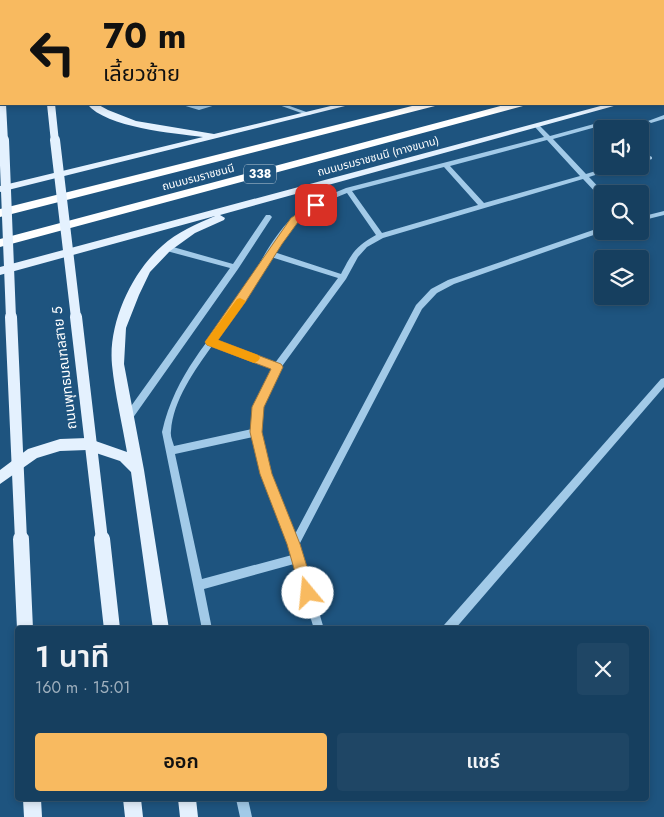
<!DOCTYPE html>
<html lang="th">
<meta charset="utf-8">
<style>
:root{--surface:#163f5f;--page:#1f4665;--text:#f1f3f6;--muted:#9eafbd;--line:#355874;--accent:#f8ba60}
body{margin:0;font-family:Jost,"Noto Sans Thai",sans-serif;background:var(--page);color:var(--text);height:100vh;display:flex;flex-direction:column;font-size:19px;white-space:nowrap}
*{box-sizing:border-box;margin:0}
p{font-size:16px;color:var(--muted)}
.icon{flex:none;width:28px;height:28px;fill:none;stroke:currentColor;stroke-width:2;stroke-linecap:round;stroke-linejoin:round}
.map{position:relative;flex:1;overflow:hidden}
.sheet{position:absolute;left:15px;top:626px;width:634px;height:175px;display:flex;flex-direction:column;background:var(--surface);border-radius:5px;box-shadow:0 2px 8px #0003,0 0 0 1px var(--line)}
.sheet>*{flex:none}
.banner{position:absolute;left:0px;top:0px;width:665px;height:105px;box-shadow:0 2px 8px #0003,0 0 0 1px var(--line);background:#f8ba60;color:#111;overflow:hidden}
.tools{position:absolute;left:594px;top:120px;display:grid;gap:10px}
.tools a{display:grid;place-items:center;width:55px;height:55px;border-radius:5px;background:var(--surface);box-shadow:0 2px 8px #0003,0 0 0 1px var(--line);font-size:25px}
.pin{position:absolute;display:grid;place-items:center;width:42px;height:42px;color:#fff;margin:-21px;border-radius:10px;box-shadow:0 2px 8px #0006}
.me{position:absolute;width:55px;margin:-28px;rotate:343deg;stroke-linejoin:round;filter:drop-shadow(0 0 4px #0008)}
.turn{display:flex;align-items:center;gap:18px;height:105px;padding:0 20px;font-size:22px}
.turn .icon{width:65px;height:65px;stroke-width:2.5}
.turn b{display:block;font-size:35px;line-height:42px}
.round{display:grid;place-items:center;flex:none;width:52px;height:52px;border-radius:5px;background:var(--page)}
.headline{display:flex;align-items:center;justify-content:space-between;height:85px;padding:0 20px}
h1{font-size:30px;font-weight:600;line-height:38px}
.action{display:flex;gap:10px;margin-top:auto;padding:10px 20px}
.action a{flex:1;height:58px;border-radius:5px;background:var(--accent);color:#111;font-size:20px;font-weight:600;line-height:58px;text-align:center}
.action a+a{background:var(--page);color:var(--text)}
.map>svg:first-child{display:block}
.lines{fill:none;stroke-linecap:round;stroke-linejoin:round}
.minor{fill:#a2cae8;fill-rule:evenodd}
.major{fill:#e4f1fe;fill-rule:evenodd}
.highway{fill:#fff;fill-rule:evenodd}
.major-bridge-far3{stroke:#e4f1fe;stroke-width:8}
.major-bridge-far2{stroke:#e4f1fe;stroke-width:10}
.major-bridge-far1{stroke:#e4f1fe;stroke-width:12}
.major-bridge{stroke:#e4f1fe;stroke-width:16}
.route{fill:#f8ba60;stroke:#a1793e}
.slow{fill:#f59e0b}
.labels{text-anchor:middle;stroke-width:4;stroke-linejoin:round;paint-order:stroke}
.far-street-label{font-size:11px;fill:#fff;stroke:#1e547f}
.shield{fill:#1e547f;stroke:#bcccd9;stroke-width:1}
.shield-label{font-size:12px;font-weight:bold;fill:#fff}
.street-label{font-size:14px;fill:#fff;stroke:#1e547f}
</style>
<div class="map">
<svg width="664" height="817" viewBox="0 0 664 817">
<rect width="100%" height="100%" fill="#1e547f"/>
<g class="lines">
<path class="minor" d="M390 0H396L397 1H391Z
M469 0H475L476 1H470Z
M495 0H502L503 1H497Z
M633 0H640L641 1H635Z
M179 104C186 104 194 106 201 106 208 105 213 104 219 104L199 110Z
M276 104H284L312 114 307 115Z
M664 115V119L651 123 648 121Z
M594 124 597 126 596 127 553 139 586 174 612 166H623L589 177 604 193 602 194V197H600L583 179 383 238 367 247 358 257 346 279 280 369 262 407 260 432 271 473 295 534 416 305 431 289 448 280 599 228H602V231H605L454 284 437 293 422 309 299 545 324 629H314L294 564 204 589 212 629H202L162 432C176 372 209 343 241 294 258 269 270 239 292 218 307 203 327 196 346 188L544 137 535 127V125H539L550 136ZM547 140 580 176 484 203 450 166ZM444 167 478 205 382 233 352 191ZM347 193 376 235C355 247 352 253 341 274L274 252C293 221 313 206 347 193ZM271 257 338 278 275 363 216 341 246 300ZM212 346 272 369 254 407 252 429 174 446C173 442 170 436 171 431 173 400 195 370 212 346ZM253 437 261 473 292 555 202 579 175 454Z
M650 156 652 157V159L640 163V159Z
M664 211V215L640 221V217Z
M266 215H270L272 217 238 269 130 422 127 423 124 422 123 419 124 416 230 268 163 250V246L166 245 233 264Z
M664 378V387L455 629H443L444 625 661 379Z
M236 799H248L252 817H240Z"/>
<path class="major" d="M35 0H43V1H36Z
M55 0H63L64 1H56Z
M0 53H1V86H0Z
M87 104H97L108 110 136 121 214 134 339 104H353L0 192V186L203 137C173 133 107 128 87 104Z
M608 104H621L220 215 225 218 224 220 195 233 170 251 150 272 139 295 126 328 124 364 144 470 169 629H153L131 472 120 461 87 450 60 451 37 458 0 484V470L28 449 60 439 87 438 127 452C122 423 115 394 112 365 108 324 131 273 162 246 177 232 197 224 215 216L0 275V267Z
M23 799H41L42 817H24Z
M123 799H141L143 817H125Z
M178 799H196L198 817H180Z"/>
<path class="highway" d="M420 104H436L435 106 0 217V209Z
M508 104H524L523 106 0 247V239Z"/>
<path class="major-bridge-far3" d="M2 104 4 142
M51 104 55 142"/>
<path class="major-bridge-far2" d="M4 140 11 318
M55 140 76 318"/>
<path class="major-bridge-far1" d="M11 317 21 540
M76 317 102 540"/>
<path class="major-bridge" d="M21 539 25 629
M102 539 112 629"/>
</g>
<path class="route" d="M316 202 321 205 319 207 298 222 282 244 246 301 218 340 281 364 283 367 264 407 262 432 272 474 300 544 315 593 313 598 308 600 303 598 301 593 287 544 260 474 250 432 252 407 271 369 207 345 205 342 291 218Z"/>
<path class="slow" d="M240 298 246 301 218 340 258 355 260 358 258 361 254 363 207 345 205 342 237 299Z"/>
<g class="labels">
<g class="far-street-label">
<text transform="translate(378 156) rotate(-15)" y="4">ถนนบรมราชชนนี (ทางขนาน)</text>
<text transform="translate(198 177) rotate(-15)" y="4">ถนนบรมราชชนนี</text>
</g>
<rect class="shield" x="244" y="164.5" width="32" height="19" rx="4"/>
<g class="shield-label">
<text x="260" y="178">338</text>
</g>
<g class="street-label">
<text transform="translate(64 368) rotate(-97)" y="5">ถนนพุทธมณฑลสาย 5</text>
</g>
</g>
</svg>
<div class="tools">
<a><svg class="icon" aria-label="sound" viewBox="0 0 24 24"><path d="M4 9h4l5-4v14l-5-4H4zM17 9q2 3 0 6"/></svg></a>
<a><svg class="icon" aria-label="search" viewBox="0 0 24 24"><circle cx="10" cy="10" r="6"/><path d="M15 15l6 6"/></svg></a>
<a><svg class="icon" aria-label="layers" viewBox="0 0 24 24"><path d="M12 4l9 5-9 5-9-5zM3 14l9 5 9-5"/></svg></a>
</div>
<div class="pin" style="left:316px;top:205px;background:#d93025"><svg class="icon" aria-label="arrive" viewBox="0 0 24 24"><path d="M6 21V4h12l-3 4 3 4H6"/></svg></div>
<svg class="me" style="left:308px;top:593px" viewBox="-20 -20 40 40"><circle r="19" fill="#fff"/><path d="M0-13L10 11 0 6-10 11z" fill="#f8ba60"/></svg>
<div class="banner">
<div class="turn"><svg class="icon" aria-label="left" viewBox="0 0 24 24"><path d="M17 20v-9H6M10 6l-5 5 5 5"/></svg><div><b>70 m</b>เลี้ยวซ้าย</div></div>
</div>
<section class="sheet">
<div class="headline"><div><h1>1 นาที</h1><p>160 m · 15:01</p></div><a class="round"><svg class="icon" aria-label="close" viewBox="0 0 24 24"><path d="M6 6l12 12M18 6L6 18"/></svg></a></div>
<div class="action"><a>ออก</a><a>แชร์</a></div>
</section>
</div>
